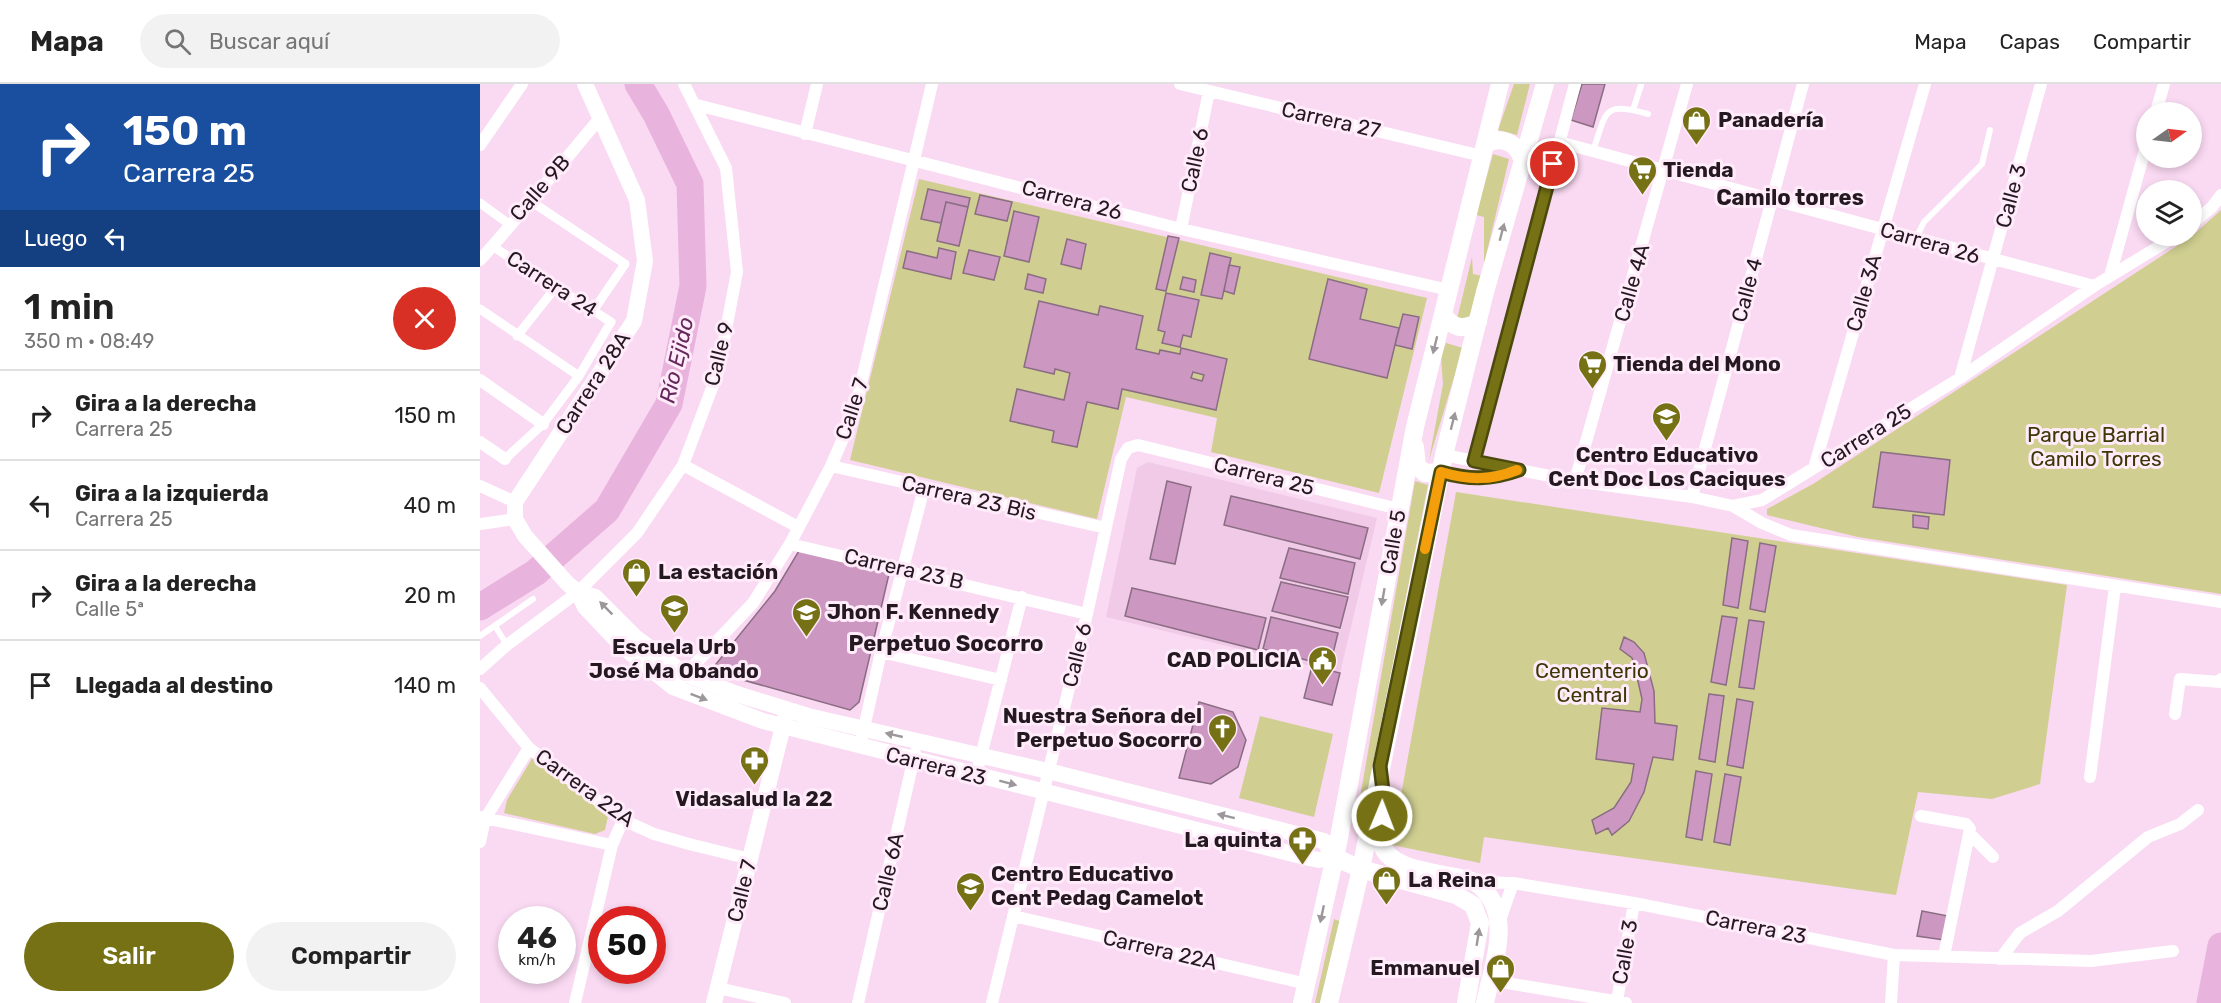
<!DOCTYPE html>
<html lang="es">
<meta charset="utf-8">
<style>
:root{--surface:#fff;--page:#f2f2f2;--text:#222;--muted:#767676;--line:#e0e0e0;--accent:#757114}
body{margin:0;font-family:Rubik,sans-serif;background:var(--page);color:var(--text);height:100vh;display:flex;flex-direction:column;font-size:22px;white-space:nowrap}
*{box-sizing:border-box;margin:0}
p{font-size:20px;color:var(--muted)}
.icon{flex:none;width:33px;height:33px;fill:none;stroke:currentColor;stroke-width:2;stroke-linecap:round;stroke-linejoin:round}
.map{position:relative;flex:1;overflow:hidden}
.side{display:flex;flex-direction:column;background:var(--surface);width:480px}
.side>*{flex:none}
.banner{background:#1a4fa0;color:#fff;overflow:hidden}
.needle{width:39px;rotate:76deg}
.fabs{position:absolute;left:1656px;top:18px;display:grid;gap:12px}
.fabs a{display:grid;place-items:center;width:66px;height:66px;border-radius:50%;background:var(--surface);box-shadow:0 3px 9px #0003;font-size:30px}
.speed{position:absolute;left:18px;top:822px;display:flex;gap:12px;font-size:30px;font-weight:700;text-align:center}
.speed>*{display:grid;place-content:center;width:78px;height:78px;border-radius:50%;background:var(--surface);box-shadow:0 3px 9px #0003;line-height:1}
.speed small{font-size:15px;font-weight:400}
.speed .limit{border:9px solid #d22;background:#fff;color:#111}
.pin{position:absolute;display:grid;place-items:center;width:51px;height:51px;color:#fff;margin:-26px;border:3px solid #fff;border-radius:50%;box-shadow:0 2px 6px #0007}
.me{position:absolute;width:66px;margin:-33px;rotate:1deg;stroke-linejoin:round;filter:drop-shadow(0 0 4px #0008)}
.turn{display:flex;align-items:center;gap:21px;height:126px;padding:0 24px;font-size:27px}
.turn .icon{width:78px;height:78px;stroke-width:2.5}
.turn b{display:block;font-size:42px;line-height:51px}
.then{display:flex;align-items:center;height:57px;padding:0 24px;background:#0003;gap:12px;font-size:22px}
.round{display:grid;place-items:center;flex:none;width:63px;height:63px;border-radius:32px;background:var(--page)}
.summary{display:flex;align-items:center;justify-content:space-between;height:102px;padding:0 24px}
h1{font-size:36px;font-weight:600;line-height:45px}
.cta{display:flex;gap:12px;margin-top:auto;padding:12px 24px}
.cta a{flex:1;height:69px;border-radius:36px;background:var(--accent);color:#fff;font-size:24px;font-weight:600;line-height:69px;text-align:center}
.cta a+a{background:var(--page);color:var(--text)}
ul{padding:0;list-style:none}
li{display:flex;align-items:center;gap:18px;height:90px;padding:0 24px;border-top:2px solid var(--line)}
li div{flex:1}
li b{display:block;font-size:22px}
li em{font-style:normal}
header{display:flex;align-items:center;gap:36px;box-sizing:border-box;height:84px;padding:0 30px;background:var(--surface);border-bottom:2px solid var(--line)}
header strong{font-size:28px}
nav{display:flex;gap:33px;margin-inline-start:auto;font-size:21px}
.search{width:420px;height:54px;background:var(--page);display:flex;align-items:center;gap:15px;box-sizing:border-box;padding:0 21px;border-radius:33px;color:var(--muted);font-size:22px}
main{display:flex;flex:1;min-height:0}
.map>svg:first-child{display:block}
.built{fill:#f1cae8}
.green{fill:#d0cf91}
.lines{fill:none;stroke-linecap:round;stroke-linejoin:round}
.river{stroke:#e8b3dc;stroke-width:27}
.building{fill:#cc98c1;stroke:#8a6d83;stroke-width:1.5;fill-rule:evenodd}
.service{stroke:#fff;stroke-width:6}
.pedestrian{stroke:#fff;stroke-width:9}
.minor{stroke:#fff;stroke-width:12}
.tertiary{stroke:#fff;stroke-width:16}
.secondary{stroke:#fff;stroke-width:18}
.oneway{fill:#9c979b}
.route-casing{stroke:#4c490d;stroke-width:15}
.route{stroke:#757114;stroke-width:10}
.slow{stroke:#f59e0b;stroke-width:10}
.labels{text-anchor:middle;stroke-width:6;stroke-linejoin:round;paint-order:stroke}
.street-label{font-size:21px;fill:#241821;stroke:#ffebfa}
.poi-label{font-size:21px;font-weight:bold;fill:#241821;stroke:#ffebfa;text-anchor:start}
.park-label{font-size:21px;fill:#3a3805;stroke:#ffebfa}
.neighbourhood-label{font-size:22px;font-weight:bold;fill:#241821;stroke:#ffebfa}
.water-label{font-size:22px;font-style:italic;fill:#65285b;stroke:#ffebfa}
</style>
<header>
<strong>Mapa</strong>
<div class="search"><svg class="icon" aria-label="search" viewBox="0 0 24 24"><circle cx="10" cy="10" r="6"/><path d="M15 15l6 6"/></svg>Buscar aquí</div>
<nav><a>Mapa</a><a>Capas</a><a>Compartir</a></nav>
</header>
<main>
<section class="side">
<div class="banner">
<div class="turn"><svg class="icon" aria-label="right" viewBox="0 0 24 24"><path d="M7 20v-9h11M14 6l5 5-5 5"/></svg><div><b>150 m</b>Carrera 25</div></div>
<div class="then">Luego<svg class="icon" aria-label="left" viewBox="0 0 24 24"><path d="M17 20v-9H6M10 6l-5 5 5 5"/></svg></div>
</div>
<div class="summary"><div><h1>1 min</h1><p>350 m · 08:49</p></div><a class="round" style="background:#d93025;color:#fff"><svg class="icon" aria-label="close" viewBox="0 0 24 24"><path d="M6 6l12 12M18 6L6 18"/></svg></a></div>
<ul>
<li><svg class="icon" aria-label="right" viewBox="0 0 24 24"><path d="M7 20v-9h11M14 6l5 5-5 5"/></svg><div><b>Gira a la derecha</b><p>Carrera 25</p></div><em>150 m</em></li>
<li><svg class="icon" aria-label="left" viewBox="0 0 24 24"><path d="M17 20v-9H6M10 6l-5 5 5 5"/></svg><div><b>Gira a la izquierda</b><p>Carrera 25</p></div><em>40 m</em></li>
<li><svg class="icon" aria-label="right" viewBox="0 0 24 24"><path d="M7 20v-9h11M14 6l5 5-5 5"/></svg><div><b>Gira a la derecha</b><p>Calle 5ª</p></div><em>20 m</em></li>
<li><svg class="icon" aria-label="arrive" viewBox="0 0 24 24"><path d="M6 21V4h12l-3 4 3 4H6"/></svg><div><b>Llegada al destino</b></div><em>140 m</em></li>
</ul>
<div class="cta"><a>Salir</a><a>Compartir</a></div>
</section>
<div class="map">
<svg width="1741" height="919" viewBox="0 0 1741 919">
<rect width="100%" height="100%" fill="#fad9f2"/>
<path class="built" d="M668 378 897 434 860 589 626 533 657 384Z"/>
<path class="green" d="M1034 0H1050L1037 51 1018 46Z
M1013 70 1029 75 1004 180V133L996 131Z
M439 95 947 214 899 409 731 368 737 334 646 313 617 435 370 376Z
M1741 126V510L1378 453 1287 431V425L1333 400 1712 152Z
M992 173 993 190 1003 192 989 238 977 235Z
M966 259 983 264 949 376 963 300 961 273Z
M935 397 948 401 884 726 878 725Z
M976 408 1587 501 1560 700 1512 715 1438 708 1416 811 1004 753 1000 779 912 761Z
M780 632 853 650 834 733 759 714Z
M53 673 128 732 125 746 115 750 24 729 27 716Z
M854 835 862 838 843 919H835Z"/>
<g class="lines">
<path class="river" d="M0 523 55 489 127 426 189 320 213 202 210 100 176 30 158 0
M1730 919 1741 862"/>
</g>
<path class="building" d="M1102 0H1125L1113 43 1091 36Z
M448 105 490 114 488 123 466 118 461 139 441 135Z
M500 111 532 118 527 137 495 130Z
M466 118 488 123 479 162 457 157Z
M534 127 559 133 549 178 524 172Z
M688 152 699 154 686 207 676 205Z
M587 155 606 160 601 185 581 180Z
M459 164 476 168 471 195 423 184 427 167 457 174Z
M489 166 520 173 514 196 483 189Z
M730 169 751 174 742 215 721 211Z
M749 181 760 183 754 210 744 207Z
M548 190 566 195 563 209 545 205Z
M703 193 716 196 714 208 700 205Z
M848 195 887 205 880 235 919 244 907 294 829 275Z
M686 209 719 216 711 253 703 251 700 263 682 259 685 248 678 246Z
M559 217 618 231 620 222 663 232 656 265 679 270 680 266 700 270 701 264 747 275 736 326 642 305 638 325 607 318 597 363 572 358 574 347 530 337 537 305 584 316 590 289 575 285 574 290 544 283ZM713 288 724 291 722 297 711 294Z
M923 230 939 233 932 265 915 261Z
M1401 368 1470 376 1464 431 1393 423Z
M687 397 711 403 695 480 670 475Z
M751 412 888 444 880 475 744 441Z
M1433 431 1449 433 1448 445 1433 443Z
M1252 454 1268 457 1258 524 1243 521Z
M1280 459 1296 462 1285 528 1270 525Z
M809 464 875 479 868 510 800 494Z
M320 465 407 485 409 490 379 618 370 626 238 589 232 585 295 507Z
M801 498 868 513 860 544 792 527Z
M652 504 786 534 778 566 645 532Z
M1242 532 1257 534 1246 601 1231 598Z
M791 533 858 549 850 582 783 565Z
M1269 536 1284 538 1274 605 1259 603Z
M1144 553 1154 558 1164 569 1174 607 1175 639 1197 642 1193 676 1173 673 1164 708 1149 737 1132 751 1128 744 1116 750 1112 736 1134 724 1151 698 1154 680 1116 675 1122 624 1160 628 1162 615 1155 584 1152 574 1140 565Z
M832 582 860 589 852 621 824 614Z
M1229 610 1244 612 1235 678 1219 675Z
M1257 615 1273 618 1263 684 1247 681Z
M719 618 753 628 766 656 758 683 731 700 699 694Z
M1216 687 1232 690 1222 756 1206 753Z
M1245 690 1261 693 1250 761 1234 758Z
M1442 827 1468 832 1464 856 1437 852Z"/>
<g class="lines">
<path class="service" d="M1153 26 1161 1
M1113 67C1127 27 1122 17 1168 30
M1436 154 1444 138 1502 80 1510 46
M15 542 27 561
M0 552 53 515"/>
<path class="pedestrian" d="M52 118 145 180 113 227
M0 119 29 140
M12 162 131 238 99 292 63 340 25 375
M0 225 99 292
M37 252 76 203"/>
<path class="minor" d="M700 0 1002 72
M217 21 701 145 969 206
M1676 28 1684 0
M325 50 337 0
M1079 58 1614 202
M0 61 42 0
M1712 140 1732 123 1741 111
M701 145 729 7
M0 176C42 130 80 81 121 33
M1630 192 1666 62
M1480 294 1561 0
M0 296 63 340
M0 358 25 375
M964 371 1095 397 1212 413 1253 422 1282 416 1480 294 1614 202 1696 152
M994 377 1095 0
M203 381 318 443
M351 382 626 444
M1334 384 1445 0
M961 388C989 396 1011 397 1038 386
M1095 397 1207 0
M0 402 35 418
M1212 413 1323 0
M1253 422 1282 439 1311 451 1741 518
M0 440 35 435
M310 460 607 530
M401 568 521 596
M0 585 27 561 98 508 157 449 203 381 238 288 257 188 246 84 204 0
M200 596 273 519 310 460 351 382 374 329 452 0
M0 604 49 664 143 736 174 750 209 760 270 775
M1695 630 1700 595 1741 598V595
M382 653 401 568 444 404
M496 691 542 513
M1610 693 1635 503
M1441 732 1486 740 1490 745 1464 872
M0 733 132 761
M1491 751 1513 773
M0 758 5 735 49 664
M995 798 1033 799 1154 819 1414 871 1611 877 1693 867
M533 832 827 900
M1020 836 1033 799
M1520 875 1540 849 1578 827 1668 753 1700 740 1718 726
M1009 896 1146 919
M238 904 305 919
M1137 917 1154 819
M95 919 132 761 143 736
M378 919 435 669
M512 919 607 530 641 375 648 364 658 361 919 425
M1411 919 1414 871"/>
<path class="tertiary" d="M98 508 105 523 142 562 193 603 283 637 829 774 839 776 854 773 844 757 568 687 328 632 257 610 205 590 155 553 115 513 98 508 88 500 45 452 35 435V418L154 237 165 177 157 116 105 0
M234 919 305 634"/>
<path class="secondary" d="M1005 60C1021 52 1035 57 1042 74
M963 230C972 244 983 247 998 238
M935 363 937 382 945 389 961 388
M903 725C902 735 898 748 901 758 908 790 969 788 995 798 1036 826 1013 879 1005 919
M854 773 881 785 976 811 993 821 1000 839 986 919
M822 919 858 759 935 343 1020 0
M849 919 881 785 964 371 1005 208 1065 0"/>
</g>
<defs><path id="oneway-solid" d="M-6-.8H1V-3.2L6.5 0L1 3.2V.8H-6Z" transform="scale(1.5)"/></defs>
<g class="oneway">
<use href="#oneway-solid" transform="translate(1022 148) rotate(-75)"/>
<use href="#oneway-solid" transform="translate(955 261) rotate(104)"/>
<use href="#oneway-solid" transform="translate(973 337) rotate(-76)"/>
<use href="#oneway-solid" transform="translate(903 513) rotate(100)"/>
<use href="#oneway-solid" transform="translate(126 524) rotate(-135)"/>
<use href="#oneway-solid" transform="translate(219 613) rotate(21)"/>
<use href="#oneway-solid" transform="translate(414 651) rotate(-167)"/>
<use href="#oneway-solid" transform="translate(528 699) rotate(15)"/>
<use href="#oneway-solid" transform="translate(746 732) rotate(-166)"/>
<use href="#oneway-solid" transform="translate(842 830) rotate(102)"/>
<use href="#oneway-solid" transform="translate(998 853) rotate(-81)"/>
</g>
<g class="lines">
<defs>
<path id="route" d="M902 732 904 715 900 682 961 388C989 396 1011 396 1039 386L994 377 1073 80"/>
</defs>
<use href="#route" class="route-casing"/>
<use href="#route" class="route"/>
<path class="slow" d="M945 465 961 388C988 396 1010 397 1037 386"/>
</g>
<defs>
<symbol id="shop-pin" viewBox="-11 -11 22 30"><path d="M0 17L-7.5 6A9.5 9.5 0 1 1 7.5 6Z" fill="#757114" stroke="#ffebfa"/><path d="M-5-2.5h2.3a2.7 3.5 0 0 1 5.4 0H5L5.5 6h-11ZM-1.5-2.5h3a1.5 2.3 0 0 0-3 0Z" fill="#fff"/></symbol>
<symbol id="supermarket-pin" viewBox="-11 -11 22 30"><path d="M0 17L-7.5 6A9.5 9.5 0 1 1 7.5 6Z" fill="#757114" stroke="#ffebfa"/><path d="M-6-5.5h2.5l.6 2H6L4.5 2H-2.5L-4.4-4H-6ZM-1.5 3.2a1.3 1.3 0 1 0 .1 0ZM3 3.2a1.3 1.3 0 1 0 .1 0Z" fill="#fff"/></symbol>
<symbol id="school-pin" viewBox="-11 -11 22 30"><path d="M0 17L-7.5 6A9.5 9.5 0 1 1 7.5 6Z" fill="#757114" stroke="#ffebfa"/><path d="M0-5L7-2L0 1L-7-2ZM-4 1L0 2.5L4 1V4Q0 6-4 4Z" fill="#fff"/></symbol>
<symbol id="civic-pin" viewBox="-11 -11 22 30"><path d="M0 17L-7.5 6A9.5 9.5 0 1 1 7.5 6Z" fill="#757114" stroke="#ffebfa"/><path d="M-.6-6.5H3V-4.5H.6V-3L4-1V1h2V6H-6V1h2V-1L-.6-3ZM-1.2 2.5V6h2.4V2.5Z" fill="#fff"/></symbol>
<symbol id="church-pin" viewBox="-11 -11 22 30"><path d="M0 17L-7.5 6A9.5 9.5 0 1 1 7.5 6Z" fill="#757114" stroke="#ffebfa"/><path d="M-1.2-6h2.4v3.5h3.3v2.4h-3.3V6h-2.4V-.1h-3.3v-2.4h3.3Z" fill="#fff"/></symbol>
<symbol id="pharmacy-pin" viewBox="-11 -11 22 30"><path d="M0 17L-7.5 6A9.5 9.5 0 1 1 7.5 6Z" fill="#757114" stroke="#ffebfa"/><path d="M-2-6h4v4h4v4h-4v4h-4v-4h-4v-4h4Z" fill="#fff"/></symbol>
</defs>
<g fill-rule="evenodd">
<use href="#shop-pin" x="1200" y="20" width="33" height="45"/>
<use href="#supermarket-pin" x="1146" y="70" width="33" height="45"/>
<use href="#supermarket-pin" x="1096" y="264" width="33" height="45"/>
<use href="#school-pin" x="1170" y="316" width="33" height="45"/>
<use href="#shop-pin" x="140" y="472" width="33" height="45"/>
<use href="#school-pin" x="178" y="508" width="33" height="45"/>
<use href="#school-pin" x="310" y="512" width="33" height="45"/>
<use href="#civic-pin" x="826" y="560" width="33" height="45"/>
<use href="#church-pin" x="726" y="628" width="33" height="45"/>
<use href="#pharmacy-pin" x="258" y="660" width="33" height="45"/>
<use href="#pharmacy-pin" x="806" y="740" width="33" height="45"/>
<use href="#shop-pin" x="890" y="780" width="33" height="45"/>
<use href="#school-pin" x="474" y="786" width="33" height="45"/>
<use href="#shop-pin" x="1004" y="868" width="33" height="45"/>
</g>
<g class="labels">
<g class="street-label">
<text transform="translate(851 36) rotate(13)" y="7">Carrera 27</text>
<text transform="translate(715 76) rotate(-78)" y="7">Calle 6</text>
<text transform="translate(60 104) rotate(-49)" y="7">Calle 9B</text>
<text transform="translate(1531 112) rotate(-75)" y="7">Calle 3</text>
<text transform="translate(592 116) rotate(15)" y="7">Carrera 26</text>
<text transform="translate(1450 159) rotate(16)" y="7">Carrera 26</text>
<text transform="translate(1152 199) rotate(-74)" y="7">Calle 4A</text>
<text transform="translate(72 200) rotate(33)" y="7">Carrera 24</text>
<text transform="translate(1267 206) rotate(-75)" y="7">Calle 4</text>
<text transform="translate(1384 209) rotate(-74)" y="7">Calle 3A</text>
<text transform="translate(239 270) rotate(-76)" y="7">Calle 9</text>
<text transform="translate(113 299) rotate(-57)" y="7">Carrera 28A</text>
<text transform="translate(372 325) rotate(-72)" y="7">Calle 7</text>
<text transform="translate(1386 352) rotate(-32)" y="7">Carrera 25</text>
<text transform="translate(784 392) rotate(14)" y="7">Carrera 25</text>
<text transform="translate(489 414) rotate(13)" y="7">Carrera 23 Bis</text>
<text transform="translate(913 458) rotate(-80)" y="7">Calle 5</text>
<text transform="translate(424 485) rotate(13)" y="7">Carrera 23 B</text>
<text transform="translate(597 571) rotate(-76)" y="7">Calle 6</text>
<text transform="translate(456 682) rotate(14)" y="7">Carrera 23</text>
<text transform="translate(105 704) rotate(36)" y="7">Carrera 22A</text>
<text transform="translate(408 788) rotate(-77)" y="7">Calle 6A</text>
<text transform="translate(262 807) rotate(-76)" y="7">Calle 7</text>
<text transform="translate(1276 843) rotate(11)" y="7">Carrera 23</text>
<text transform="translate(680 866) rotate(13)" y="7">Carrera 22A</text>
<text transform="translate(1145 868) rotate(-80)" y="7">Calle 3</text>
</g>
<g class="poi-label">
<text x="1238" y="43">Panadería</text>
<text x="1183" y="93">Tienda</text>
<text x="1133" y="287">Tienda del Mono</text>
<text x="1187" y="378" text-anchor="middle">Centro Educativo<tspan x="1187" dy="24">Cent Doc Los Caciques</tspan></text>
<text x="178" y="495">La estación</text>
<text x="347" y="535">Jhon F. Kennedy</text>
<text x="194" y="570" text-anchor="middle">Escuela Urb<tspan x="194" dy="24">José Ma Obando</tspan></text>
<text x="821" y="583" text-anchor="end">CAD POLICIA</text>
<text x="722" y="639" text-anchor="end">Nuestra Señora del<tspan x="722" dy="24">Perpetuo Socorro</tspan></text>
<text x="274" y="722" text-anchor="middle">Vidasalud la 22</text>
<text x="802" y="763" text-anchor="end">La quinta</text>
<text x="511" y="797">Centro Educativo<tspan x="511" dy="24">Cent Pedag Camelot</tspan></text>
<text x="928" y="803">La Reina</text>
<text x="1000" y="891" text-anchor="end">Emmanuel</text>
</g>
<g class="park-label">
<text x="1616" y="358">Parque Barrial<tspan x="1616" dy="24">Camilo Torres</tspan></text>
<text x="1112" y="594">Cementerio<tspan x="1112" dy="24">Central</tspan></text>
</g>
<g class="neighbourhood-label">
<text x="1310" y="121">Camilo torres</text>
<text x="466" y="567">Perpetuo Socorro</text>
</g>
<g class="water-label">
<text transform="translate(196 276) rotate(-77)" y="8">Río Ejido</text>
</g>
</g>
</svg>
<div class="fabs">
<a><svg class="needle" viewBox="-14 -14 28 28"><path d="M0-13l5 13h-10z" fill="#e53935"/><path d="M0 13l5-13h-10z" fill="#767676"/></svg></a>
<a><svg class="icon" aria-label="layers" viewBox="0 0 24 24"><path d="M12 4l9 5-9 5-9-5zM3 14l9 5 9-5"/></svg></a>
</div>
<div class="speed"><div>46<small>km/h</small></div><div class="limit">50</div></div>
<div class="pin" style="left:1073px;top:80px;background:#d93025"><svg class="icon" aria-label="arrive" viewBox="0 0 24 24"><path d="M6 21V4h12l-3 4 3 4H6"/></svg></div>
<svg class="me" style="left:902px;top:732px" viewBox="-20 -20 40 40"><circle r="17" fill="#757114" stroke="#fff" stroke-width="3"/><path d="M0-11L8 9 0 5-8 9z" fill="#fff"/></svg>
</div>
</main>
